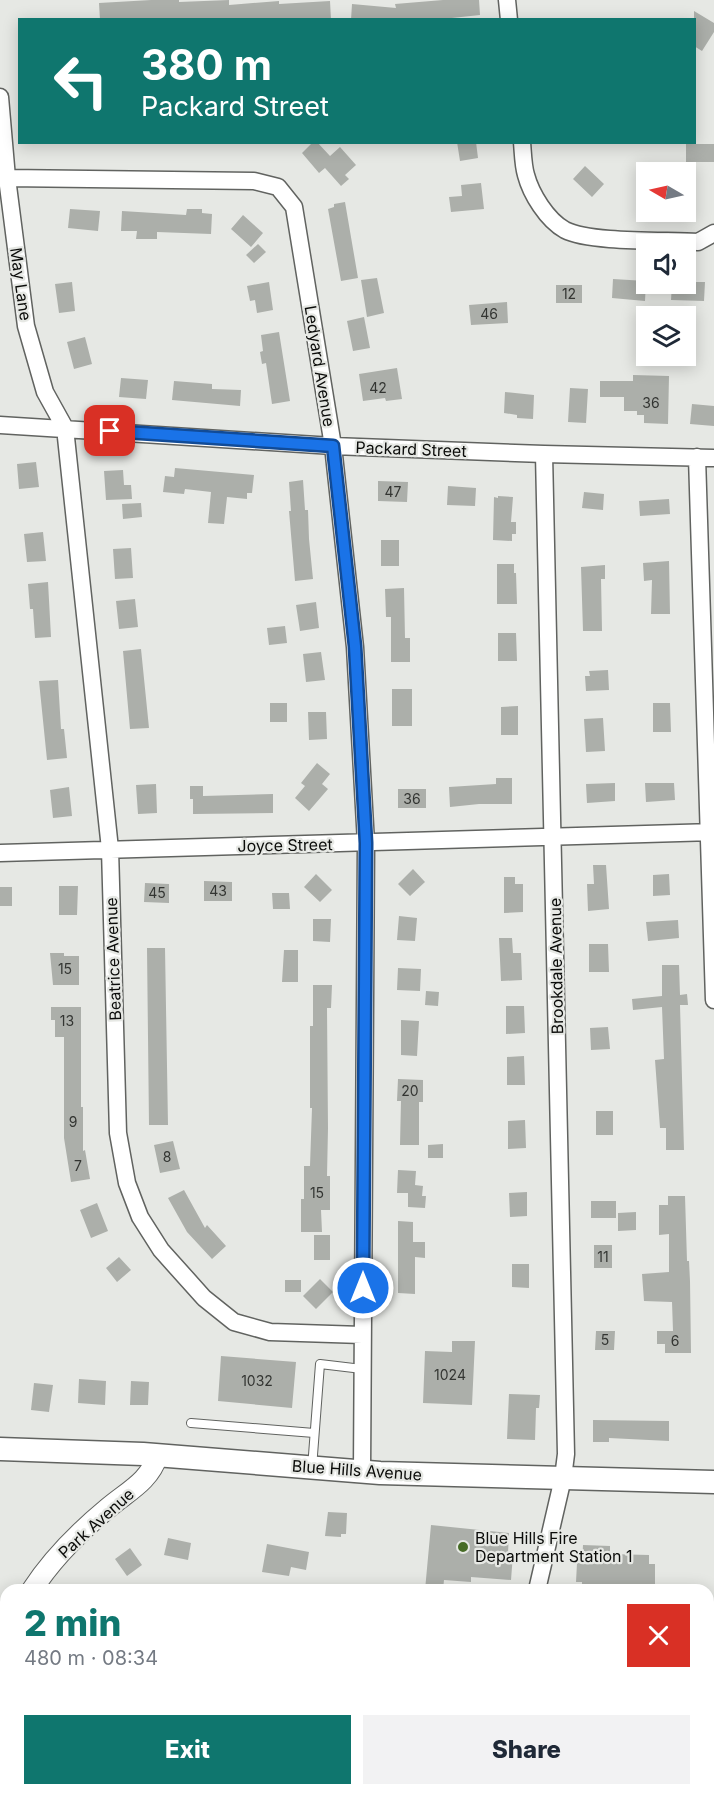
<!DOCTYPE html>
<meta charset="utf-8">
<style>
:root{--surface:#fff;--page:#f2f2f3;--text:#1f2937;--muted:#747a83;--accent:#0f766e}
body{margin:0;font-family:Inter,sans-serif;background:var(--page);color:var(--text);height:100vh;display:flex;flex-direction:column;font-size:22px;white-space:nowrap}
*{box-sizing:border-box;margin:0}
p{font-size:20px;color:var(--muted)}
.icon{flex:none;width:33px;height:33px;fill:none;stroke:currentColor;stroke-width:2;stroke-linecap:round;stroke-linejoin:round}
.map{position:relative;flex:1;overflow:hidden}
.details{position:absolute;left:0px;top:1584px;width:714px;height:212px;display:flex;flex-direction:column;background:var(--surface);border-radius:18px 18px 0 0;box-shadow:0 3px 15px #0003}
.details>*{flex:none}
.guide{position:absolute;left:18px;top:18px;width:678px;height:126px;border-radius:0px;box-shadow:0 3px 15px #0003;background:#0f766e;color:#fff;overflow:hidden}
.needle{width:39px;rotate:279deg}
.buttons{position:absolute;left:636px;top:162px;display:grid;gap:12px}
.buttons a{display:grid;place-items:center;width:60px;height:60px;border-radius:0px;background:var(--surface);box-shadow:0 3px 15px #0003;font-size:30px}
.pin{position:absolute;display:grid;place-items:center;width:51px;height:51px;color:#fff;margin:-26px;border-radius:12px;box-shadow:0 3px 9px #0006}
.me{position:absolute;width:66px;margin:-33px;rotate:0deg;stroke-linejoin:round;filter:drop-shadow(0 0 4px #0008)}
.turn{display:flex;align-items:center;gap:21px;height:126px;padding:0 24px;font-size:27px}
.turn .icon{width:78px;height:78px;stroke-width:2.5}
.turn b{display:block;font-size:42px;line-height:51px}
.round{display:grid;place-items:center;flex:none;width:63px;height:63px;border-radius:0px;background:var(--page)}
.summary{display:flex;align-items:center;justify-content:space-between;height:102px;padding:0 24px}
h1{font-size:36px;font-weight:800;line-height:45px;color:var(--accent)}
.button{display:flex;gap:12px;margin-top:auto;padding:12px 24px}
.button a{flex:1;height:69px;border-radius:0px;background:var(--accent);color:#fff;font-size:24px;font-weight:800;line-height:69px;text-align:center}
.button a+a{background:var(--page);color:var(--text)}
.map>svg:first-child{display:block}
.building{fill:#acafaa}
.lines{fill:none;stroke-linecap:round;stroke-linejoin:round}
.service-casing{stroke:#616360;stroke-width:10}
.minor-casing{stroke:#616360;stroke-width:19}
.tertiary-casing{stroke:#616360;stroke-width:22}
.secondary-casing{stroke:#616360;stroke-width:25}
.service{stroke:#fff;stroke-width:8}
.minor{stroke:#fff;stroke-width:16}
.tertiary{stroke:#fff;stroke-width:20}
.secondary{stroke:#fff;stroke-width:22}
.route-casing{stroke:#114b97;stroke-width:15}
.route{stroke:#1a73e8;stroke-width:10}
.poi-dot{fill:#466b25;stroke:#e6e8e4;stroke-width:2}
.labels{text-anchor:middle;stroke-width:4.5;stroke-linejoin:round;paint-order:stroke}
.number-label{font-size:14px;fill:#333532}
.street-label{font-size:16px;fill:#0b0c0a;stroke:#e6e8e4}
.poi-label{font-size:16px;fill:#0b0c0a;stroke:#e6e8e4;text-anchor:start}
</style>
<div class="map">
<svg width="714" height="1795" viewBox="0 0 714 1795">
<rect width="100%" height="100%" fill="#e6e8e4"/>
<path class="building" d="M151 0H179V2L229 0V5L279 1V4L330 1 331 20H100L99 3Z
M443 0H479L480 15 433 20H351L352 4 396 8 395 4Z
M694 11 714 23V32L702 51 694 46Z
M313 142H317L330 156 340 147 356 165 345 175 349 179 341 186 325 168 319 173 302 153Z
M457 142H476L478 158 460 161Z
M686 144H714V162H686Z
M585 166 604 184 592 197 573 179Z
M481 183 484 209 451 212 449 197 462 196 461 185Z
M345 202 358 278 341 281 328 209 334 207V204Z
M70 209 100 211 98 231 68 228Z
M187 209H202V213L212 214 211 234 157 232V239H136L137 231H121L122 211 186 215Z
M243 215 263 233 251 247 231 229Z
M258 244 266 252 254 263 246 255Z
M377 278 384 313 367 317 361 280Z
M613 279 646 281 645 301 612 298Z
M72 282 75 311 59 313 55 284Z
M269 282 273 310 257 313 255 300 250 301 247 286Z
M686 282H705L704 301 671 300 672 284H686Z
M556 285H582V303H556Z
M507 302 508 323 471 325 469 305Z
M364 317 370 348 353 351 347 321Z
M279 332 290 401 272 404 266 363 262 364 260 352 263 351 261 335Z
M85 337 92 364 74 369 67 342Z
M397 368 402 399 386 401 385 398 363 401 359 374Z
M633 375 669 376 668 424 644 423V415H637V411H624V397H600V381H633Z
M121 378 148 380 146 399 119 397Z
M174 381 212 384V389L241 390 240 406 172 400Z
M570 388 588 389 586 423 568 422Z
M505 392 534 395 533 419 517 418V415L504 413Z
M692 404 714 406V426L690 424Z
M36 462 39 487 19 489 17 464Z
M175 468 254 475 252 493H247V499L227 497 224 524 208 523 211 492 185 489 184 494 163 492 165 476 174 477Z
M123 470 124 485H131L132 499 106 500 104 471Z
M303 480 305 510H308L309 539 313 579 295 581 289 511H291L289 482Z
M378 481 408 482 407 502 378 501Z
M448 486 476 488 475 506 447 505Z
M584 492 604 494 603 510 582 508Z
M498 496 513 497 511 522H516V534H512V541L493 540 494 497 498 498Z
M669 499 670 514 640 516 639 501Z
M141 503 142 517 123 519 122 504Z
M43 532 46 561 27 562 24 534Z
M381 540H399V566H381Z
M131 548 133 578 115 579 113 549Z
M669 561 670 614H651L652 580 644 581 643 563Z
M497 564H514V573H516L517 604H497Z
M605 565V579H601L602 631H583L581 567Z
M48 582 51 637 35 638 33 609H30L28 584Z
M404 588 405 638H410V662H391V617H386L385 589Z
M135 599 138 627 119 629 116 601Z
M316 602 319 628 300 631 296 605Z
M285 626 287 643 269 645 267 628Z
M498 633H516L517 661H498Z
M141 649 149 728 130 729 123 651Z
M321 652 325 680 306 682 303 654Z
M608 670 609 690 586 691 585 676H590L589 671Z
M58 680 61 729H64L67 758 47 760 39 681Z
M392 689H412V726H392Z
M270 703H287V722H270Z
M653 703H670L671 732H653Z
M518 706V735H501V707Z
M308 712H326L327 739 309 740Z
M603 718 605 751 586 752 584 719Z
M317 763 330 774 322 784 328 789 309 811 295 798 305 786 301 783Z
M496 778H512V804H479L450 807 449 787 496 784Z
M615 783V801L587 803 586 784Z
M645 783H674L675 800 646 802Z
M156 784 157 813 138 814 136 785Z
M190 786H203V796L273 794V813L193 814V799H190Z
M69 787 72 816 53 818 50 790Z
M398 789H426V808H398Z
M593 865H606L609 909 588 911 587 884H594Z
M413 869 425 882 410 896 398 884Z
M316 874 332 890 320 902 304 887Z
M669 874 670 895 653 896V875Z
M504 877H515V884H523V912L504 913Z
M204 881 232 882V901H204Z
M145 883 169 884V903L144 902Z
M59 886H78L77 915H59Z
M0 887H12V906H0Z
M272 893H289L290 909H273Z
M399 916 417 918 415 941 397 940Z
M313 919H331L330 942 313 941Z
M678 920 679 938 648 941 646 922Z
M499 938H512L513 953H521L522 980 501 981Z
M589 944H608L609 972H589Z
M147 948H165L168 1125H149Z
M284 950H298V982H282Z
M50 953H64V956H79V985H53Z
M662 965H679L680 995 687 994 688 1005H680L684 1150H666V1128H660L655 1060 664 1059 662 1007 633 1010 632 999 662 996Z
M398 968 421 969 420 991 397 990Z
M313 985H332L331 1008H327L328 1128 327 1176H330V1210H321L322 1232H301V1199H304V1166H310L312 1108H310V1026H313Z
M426 991 439 992 438 1006 425 1005Z
M506 1006H524L525 1033 506 1034Z
M51 1007H81V1107H83V1151L85 1150 90 1179 71 1182 64 1138V1037H55V1020H51Z
M401 1020 419 1021 417 1056 401 1055Z
M608 1027 610 1049 591 1050 590 1028Z
M524 1056 525 1085H507V1057Z
M398 1079 423 1080V1102H419V1145H400L401 1101H397Z
M596 1111H613V1135H596Z
M525 1120 526 1148 508 1149V1121Z
M173 1141 180 1169 160 1173 154 1145Z
M443 1144V1158H428V1145Z
M398 1170 416 1171 415 1185 423 1186 422 1196H426L425 1208 408 1207V1193H397Z
M184 1190 205 1228 207 1225 226 1246 212 1259 187 1232 168 1198Z
M527 1192V1216L510 1217 509 1193Z
M668 1196H685L687 1261H689L690 1281 691 1353H665V1344H657V1331H673L672 1302 644 1301 642 1274 669 1272V1234L659 1235V1205H668Z
M591 1201H616V1218H591Z
M97 1203 108 1231 91 1238 80 1210Z
M636 1212V1230L618 1231V1213Z
M398 1221 413 1222V1242H425V1258L415 1257V1294L398 1293Z
M314 1235H330V1260H314Z
M594 1245H612V1268H594Z
M119 1257 131 1270 117 1282 106 1268Z
M512 1264H529V1288L512 1287Z
M320 1279 333 1292 316 1309 303 1296Z
M285 1280H301V1292H285Z
M596 1331H615L614 1350H595Z
M452 1341H475L472 1405 423 1403 425 1351 452 1352Z
M221 1356 296 1362 292 1408 218 1401Z
M79 1379 106 1381 105 1405 78 1403Z
M131 1381 149 1382 148 1405H130Z
M34 1383 53 1385 49 1412 31 1410Z
M509 1394 540 1395 539 1408H536L535 1440 507 1439Z
M593 1420 669 1421V1441L609 1438V1442H593Z
M328 1512 347 1513 346 1534H341V1537L325 1536Z
M431 1525 509 1533 508 1553 513 1554 511 1580 471 1577V1582L444 1580 443 1590H425Z
M168 1538 191 1543 188 1560 164 1555Z
M267 1544 309 1552 306 1570 291 1567 289 1576 262 1572Z
M583 1545 610 1546V1554L649 1555V1564H655V1584H649V1590H582V1582H576L577 1563H582Z
M130 1548 142 1565 127 1576 115 1559Z"/>
<g class="lines">
<defs>
<path id="service" d="M191 1423 314 1433
M312 1468 320 1364 362 1369"/>
<path id="minor" d="M507 0 509 20
M0 97 7 178 26 326 45 392 65 428 110 849 118 1133 127 1183 140 1217 161 1250 204 1298 234 1322 270 1332 362 1335
M522 142C523 153 523 165 526 175 531 194 547 220 565 230 590 243 667 240 698 242L714 233
M7 178 254 181 278 187 294 207 333 446 355 647 366 843 362 1471
M0 425 333 446 544 454 714 458
M697 457 714 1000
M0 853 714 832
M537 1590 563 1478 566 1454 544 454
M489 1795 490 1790"/>
<path id="tertiary" d="M32 1590C52 1559 79 1532 108 1508 128 1491 149 1482 158 1455
M0 1643 6 1630"/>
<path id="secondary" d="M0 1449 143 1454 380 1473 714 1482"/>
</defs>
<use href="#service" class="service-casing"/>
<use href="#minor" class="minor-casing"/>
<use href="#tertiary" class="tertiary-casing"/>
<use href="#secondary" class="secondary-casing"/>
<use href="#service" class="service"/>
<use href="#minor" class="minor"/>
<use href="#tertiary" class="tertiary"/>
<use href="#secondary" class="secondary"/>
</g>
<g class="lines">
<defs>
<path id="route" d="M110 431 333 446 355 646 366 843 363 1288"/>
</defs>
<use href="#route" class="route-casing"/>
<use href="#route" class="route"/>
</g>
<circle class="poi-dot" cx="463" cy="1547" r="6"/>
<g class="labels">
<g class="number-label">
<text x="569" y="299">12</text>
<text x="489" y="319">46</text>
<text x="378" y="393">42</text>
<text x="651" y="408">36</text>
<text x="393" y="497">47</text>
<text x="412" y="804">36</text>
<text x="218" y="896">43</text>
<text x="157" y="898">45</text>
<text x="65" y="974">15</text>
<text x="67" y="1026">13</text>
<text x="410" y="1096">20</text>
<text x="73" y="1127">9</text>
<text x="167" y="1162">8</text>
<text x="78" y="1171">7</text>
<text x="317" y="1198">15</text>
<text x="603" y="1262">11</text>
<text x="605" y="1345">5</text>
<text x="675" y="1346">6</text>
<text x="450" y="1380">1024</text>
<text x="257" y="1386">1032</text>
</g>
<g class="street-label">
<text transform="translate(21 284) rotate(82)" y="6">May Lane</text>
<text transform="translate(320 366) rotate(81)" y="6">Ledyard Avenue</text>
<text transform="translate(411 449) rotate(2)" y="6">Packard Street</text>
<text transform="translate(285 845) rotate(-1)" y="6">Joyce Street</text>
<text transform="translate(113 959) rotate(-92)" y="6">Beatrice Avenue</text>
<text transform="translate(556 966) rotate(-91)" y="6">Brookdale Avenue</text>
<text transform="translate(357 1470) rotate(4)" y="6">Blue Hills Avenue</text>
<text transform="translate(96 1523) rotate(-42)" y="6">Park Avenue</text>
</g>
<g class="poi-label">
<text x="475" y="1544">Blue Hills Fire<tspan x="475" dy="18">Department Station 1</tspan></text>
</g>
</g>
</svg>
<div class="buttons">
<a><svg class="needle" viewBox="-14 -14 28 28"><path d="M0-13l5 13h-10z" fill="#e53935"/><path d="M0 13l5-13h-10z" fill="#747a83"/></svg></a>
<a><svg class="icon" aria-label="sound" viewBox="0 0 24 24"><path d="M4 9h4l5-4v14l-5-4H4zM17 9q2 3 0 6"/></svg></a>
<a><svg class="icon" aria-label="layers" viewBox="0 0 24 24"><path d="M12 4l9 5-9 5-9-5zM3 14l9 5 9-5"/></svg></a>
</div>
<div class="pin" style="left:110px;top:431px;background:#d93025"><svg class="icon" aria-label="arrive" viewBox="0 0 24 24"><path d="M6 21V4h12l-3 4 3 4H6"/></svg></div>
<svg class="me" style="left:363px;top:1288px" viewBox="-20 -20 40 40"><circle r="17" fill="#1a73e8" stroke="#fff" stroke-width="3"/><path d="M0-11L8 9 0 5-8 9z" fill="#fff"/></svg>
<div class="guide">
<div class="turn"><svg class="icon" aria-label="left" viewBox="0 0 24 24"><path d="M17 20v-9H6M10 6l-5 5 5 5"/></svg><div><b>380 m</b>Packard Street</div></div>
</div>
<section class="details">
<div class="summary"><div><h1>2 min</h1><p>480 m · 08:34</p></div><a class="round" style="background:#d93025;color:#fff"><svg class="icon" aria-label="close" viewBox="0 0 24 24"><path d="M6 6l12 12M18 6L6 18"/></svg></a></div>
<div class="button"><a>Exit</a><a>Share</a></div>
</section>
</div>
